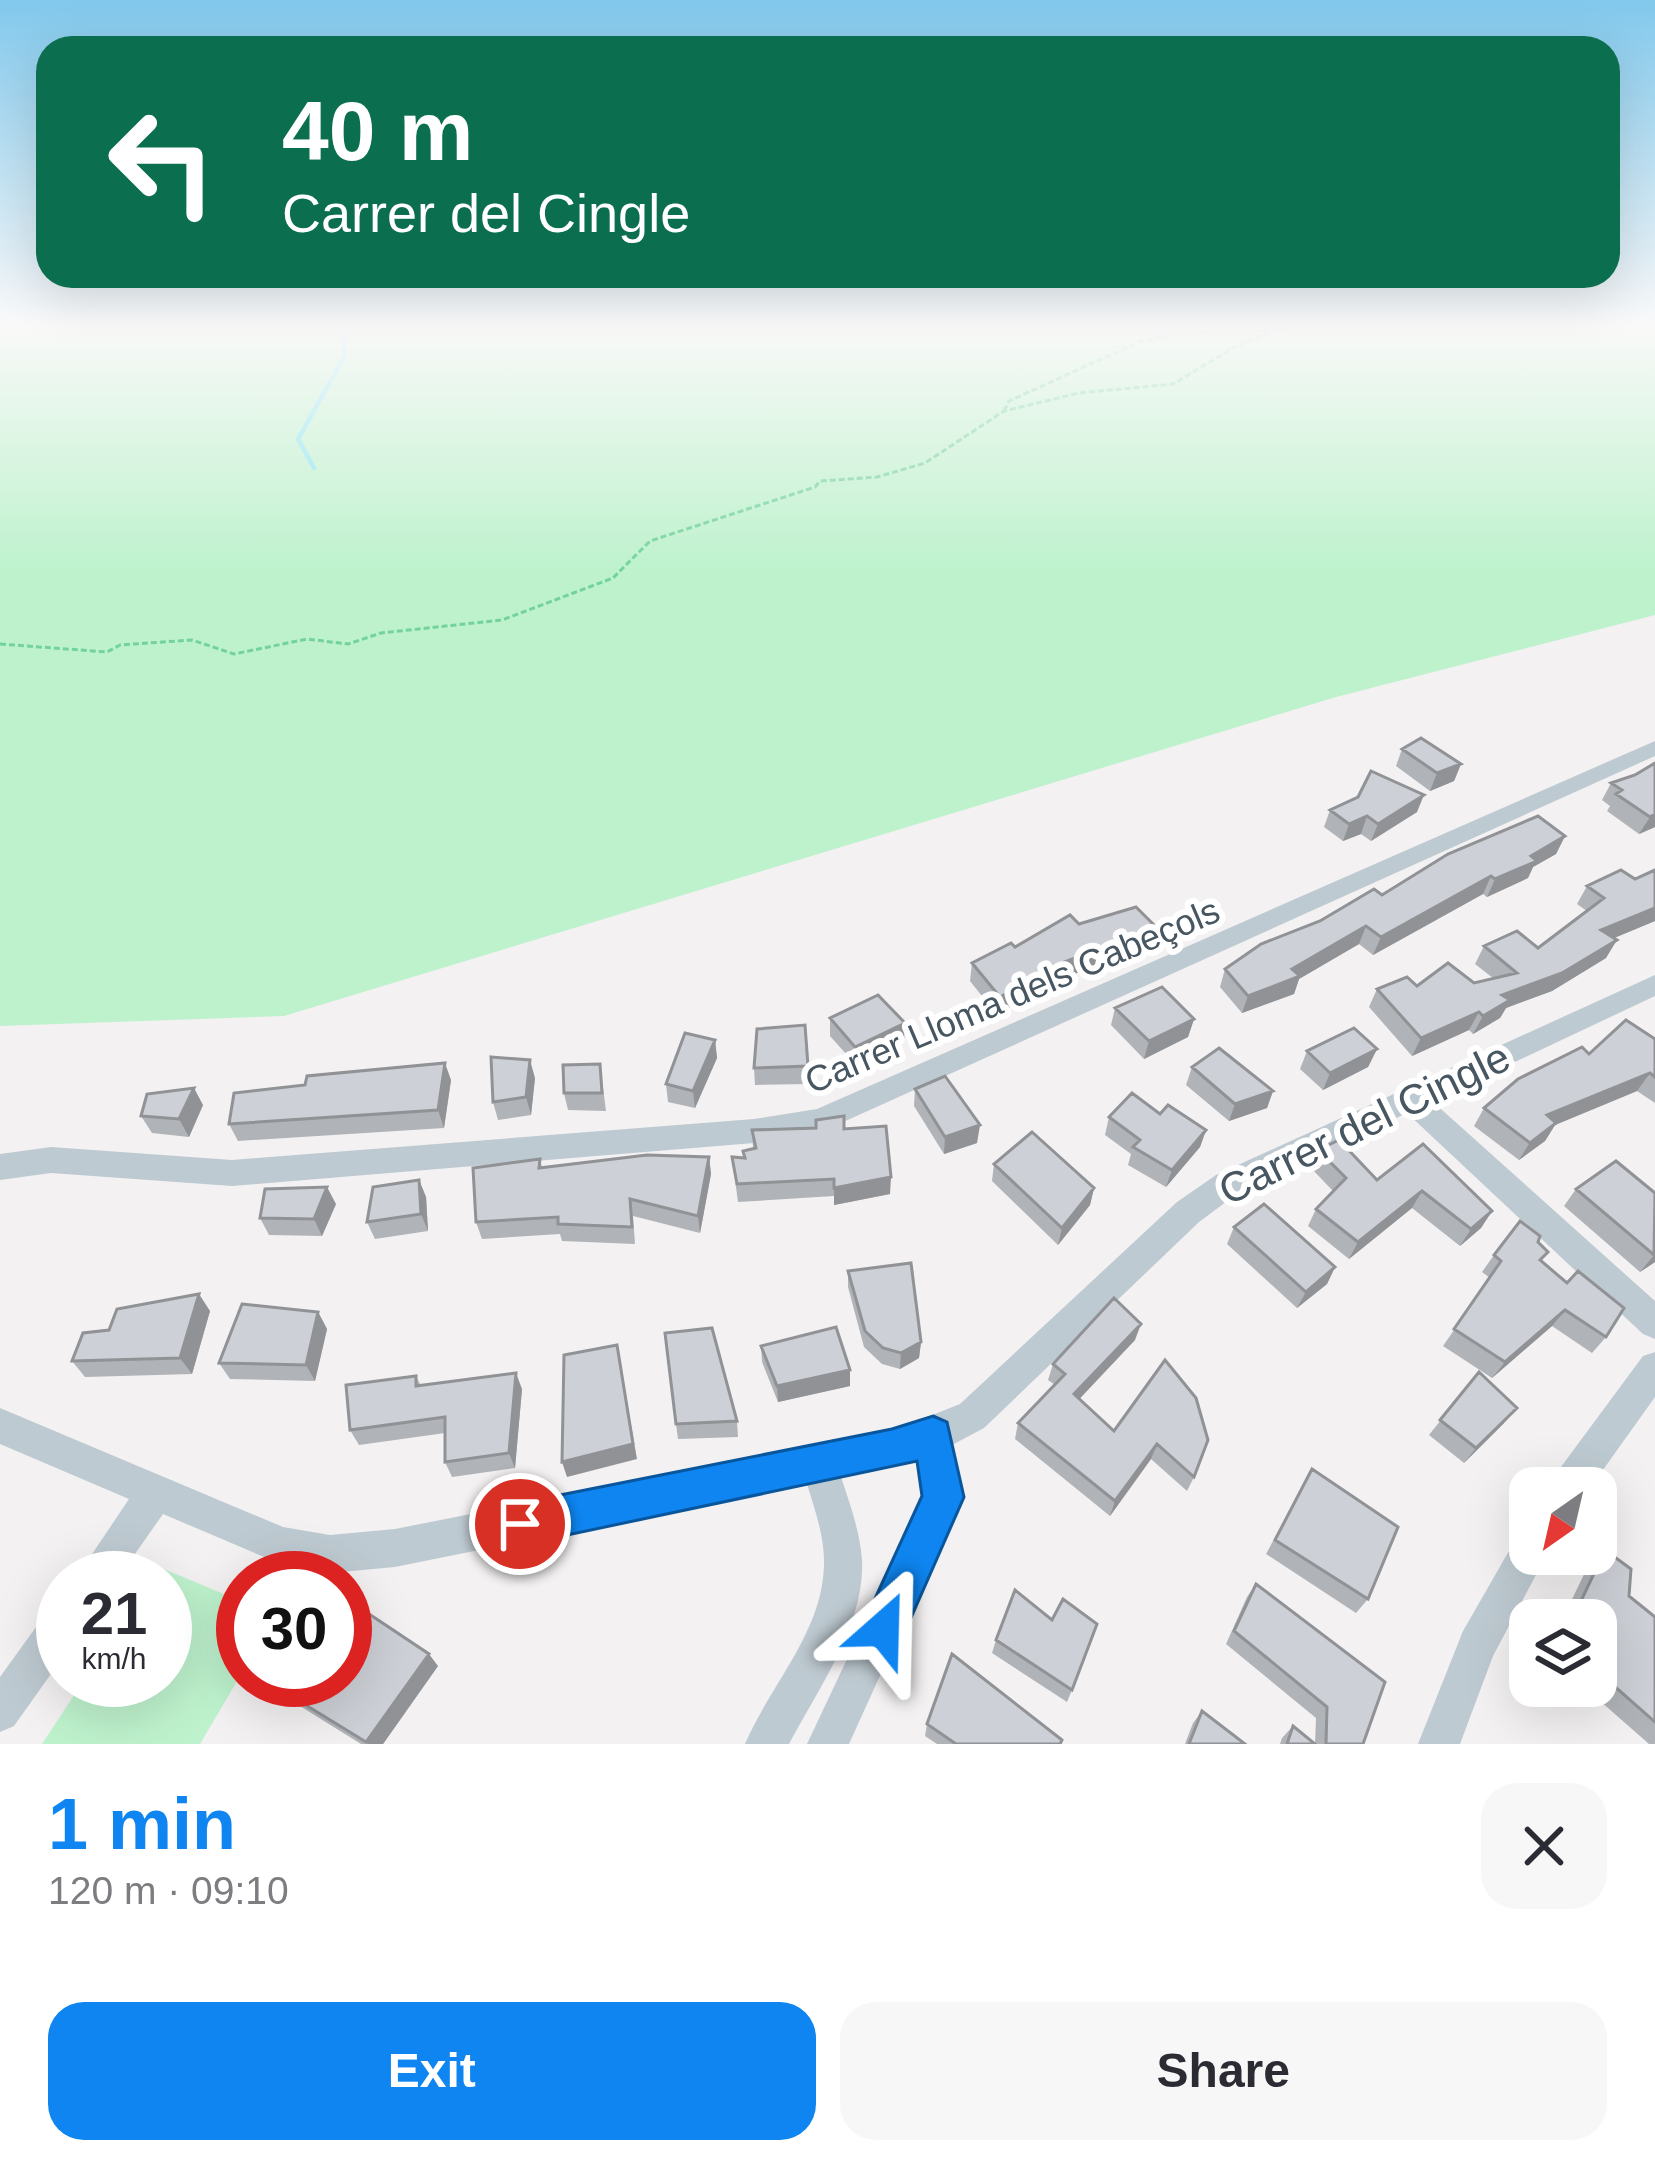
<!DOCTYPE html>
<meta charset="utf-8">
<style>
:root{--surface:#fff;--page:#f7f7f7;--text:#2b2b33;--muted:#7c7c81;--accent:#0e85f0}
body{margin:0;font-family:Arial,sans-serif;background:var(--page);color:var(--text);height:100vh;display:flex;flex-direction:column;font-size:45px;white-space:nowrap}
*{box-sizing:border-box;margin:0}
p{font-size:39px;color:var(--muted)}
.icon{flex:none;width:66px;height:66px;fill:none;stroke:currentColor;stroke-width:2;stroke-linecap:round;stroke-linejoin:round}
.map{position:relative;height:1744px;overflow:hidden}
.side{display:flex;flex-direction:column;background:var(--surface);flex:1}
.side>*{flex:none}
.guide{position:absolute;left:36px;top:36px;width:1584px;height:252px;border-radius:36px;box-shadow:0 12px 48px #0002;background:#0b6e4f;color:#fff;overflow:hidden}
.needle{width:78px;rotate:214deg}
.buttons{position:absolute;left:1509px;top:1467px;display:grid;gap:24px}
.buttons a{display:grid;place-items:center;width:108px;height:108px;border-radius:24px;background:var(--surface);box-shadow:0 12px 48px #0002;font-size:60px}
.speed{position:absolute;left:36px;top:1551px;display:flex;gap:24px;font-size:60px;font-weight:700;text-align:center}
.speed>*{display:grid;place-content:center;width:156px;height:156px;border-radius:50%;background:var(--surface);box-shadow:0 12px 48px #0002;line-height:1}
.speed small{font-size:30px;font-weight:400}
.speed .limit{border:18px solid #d22;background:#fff;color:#111}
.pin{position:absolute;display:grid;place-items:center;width:102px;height:102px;color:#fff;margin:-51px;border:6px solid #fff;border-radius:50%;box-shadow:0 3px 12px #0007}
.me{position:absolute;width:132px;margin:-66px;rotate:25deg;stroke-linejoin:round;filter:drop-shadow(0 0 9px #0008)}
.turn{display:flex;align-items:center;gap:42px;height:252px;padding:0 48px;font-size:54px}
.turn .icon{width:156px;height:156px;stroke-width:2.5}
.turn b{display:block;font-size:84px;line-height:102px}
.round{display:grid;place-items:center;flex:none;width:126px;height:126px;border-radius:36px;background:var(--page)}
.headline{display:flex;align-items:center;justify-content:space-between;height:204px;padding:0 48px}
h1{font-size:72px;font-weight:700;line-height:90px;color:var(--accent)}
.action{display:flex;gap:24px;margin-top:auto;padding:24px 48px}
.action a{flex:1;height:138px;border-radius:36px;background:var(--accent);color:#fff;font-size:48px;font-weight:700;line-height:138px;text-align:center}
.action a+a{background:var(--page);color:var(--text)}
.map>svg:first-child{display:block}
.green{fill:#bef2cd}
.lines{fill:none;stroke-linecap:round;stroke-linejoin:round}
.stream{stroke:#88e5f2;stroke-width:4.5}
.path{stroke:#73d39b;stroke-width:3;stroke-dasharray:6 3;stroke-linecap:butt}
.minor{fill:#becad1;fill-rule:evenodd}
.wall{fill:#b0b3b8}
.shaded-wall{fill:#909296}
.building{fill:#cdd0d6;stroke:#909296;stroke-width:3}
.route{fill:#0e85f0;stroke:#09569c;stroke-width:3}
.labels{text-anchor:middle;stroke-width:12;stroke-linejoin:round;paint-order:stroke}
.street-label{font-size:36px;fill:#475660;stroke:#fff}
.near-street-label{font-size:42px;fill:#475660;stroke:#fff}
</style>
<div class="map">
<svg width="1655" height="1744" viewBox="0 0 1655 1744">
<rect width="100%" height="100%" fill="#f3f1f1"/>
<path class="green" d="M0 326H1655V615L1336 697 284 1016 0 1026Z
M159 1567 243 1602V1671L200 1744H42L84 1680H165V1578H151Z"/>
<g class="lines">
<path class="stream" d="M314 468 298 439 344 357V326"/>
<path class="path" d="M1004 411 1009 401 1139 342 1183 332 1271 331
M0 644 107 652 120 645 192 640 234 654 307 639 348 644 381 633 502 620 613 578 650 541 815 487 820 481 877 477 925 463 1004 411 1079 393 1173 384 1238 345 1277 330 1313 326"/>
<path class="minor" d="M1655 741V756L821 1132 754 1143 232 1186 51 1173 0 1180V1154L51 1147 232 1160 754 1119 817 1109Z
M1655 975V996L1432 1101 1655 1301V1339L1643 1334 1407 1113 1238 1193 1199 1222 984 1428 952 1445 961 1497 849 1744H807L924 1496 919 1458 841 1477C850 1504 860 1532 862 1560 865 1625 818 1689 789 1744H745C770 1685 822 1633 824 1566 825 1538 815 1510 807 1484L395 1567 330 1573 283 1565 163 1514 118 1578H76L129 1499 0 1444V1408L283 1527 330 1535 395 1529 892 1431 960 1404 1177 1202 1216 1175Z
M1655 1352V1397L1590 1488H1550L1555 1475 1643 1356Z
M1530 1531V1554H1547L1493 1656 1460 1744H1418L1463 1631 1517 1537Z
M63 1603V1657L14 1726 0 1732V1677L49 1609Z"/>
</g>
<path class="wall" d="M1402 749 1461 764 1454 781 1430 791 1396 766Z
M1635 775 1655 827 1639 834 1607 811 1610 806 1602 800 1611 783Z
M1330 810 1417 812 1371 841 1361 834 1343 841 1324 827Z
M1565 836 1556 854 1533 867 1528 878 1487 897 1483 894 1373 955 1359 944 1299 979 1294 994 1242 1013 1220 987 1225 969 1382 895Z
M1587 886 1655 921 1614 938 1606 958 1552 991 1506 1008 1500 1018 1473 1034 1469 1030 1412 1056 1369 1007 1377 989 1474 983 1493 978 1475 964 1484 946 1538 948 1587 911 1577 904Z
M1079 924 1156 927 1151 945 1056 981 997 1015 970 981 972 963Z
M1115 1008 1194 1019 1188 1037 1144 1059 1111 1025Z
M830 1018 904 1041 855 1064 830 1036Z
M805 1025 808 1084 755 1085 754 1068Z
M1655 1039V1103L1637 1091 1555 1125 1545 1141 1519 1160 1474 1126 1484 1108 1589 1054Z
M715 1040 717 1058 695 1108 668 1102 666 1084Z
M1377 1049 1368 1067 1323 1090 1300 1069 1307 1051Z
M600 1064 606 1111 568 1110 564 1093Z
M1192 1067 1273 1091 1267 1108 1229 1121 1186 1085Z
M535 1078 531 1115 498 1120 493 1102Z
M451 1080 444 1128 238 1141 229 1124 305 1085Z
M915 1089 977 1143 944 1154 914 1106Z
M203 1105 189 1137 152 1133 141 1116Z
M1160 1114 1206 1130 1200 1147 1166 1187 1128 1165 1131 1154 1105 1135 1109 1117Z
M844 1129 890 1194 834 1205V1196L738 1202 732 1157 744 1158 753 1148 752 1130Z
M1423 1144 1492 1211 1481 1228 1460 1246 1412 1208 1349 1259 1308 1226 1316 1209 1333 1191 1310 1167 1318 1150 1377 1180Z
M709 1157 711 1174 700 1233 633 1216 635 1244 562 1241 560 1234 482 1239 476 1222 540 1159 542 1167Z
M994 1164 1094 1188 1090 1205 1058 1245 992 1181Z
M419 1180 426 1197 428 1231 375 1239 367 1222Z
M1576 1189 1655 1193V1262L1640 1272 1564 1206Z
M336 1204 322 1236 269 1235 260 1218Z
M1234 1227 1335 1267 1327 1284 1297 1308 1227 1244Z
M1538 1242 1541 1261 1606 1337 1592 1353 1552 1326 1492 1378 1443 1346 1490 1278 1482 1272 1494 1255Z
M848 1271 921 1342 919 1358 900 1369 882 1364 864 1347 848 1287Z
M210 1311 192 1374 85 1377 72 1361 109 1330Z
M318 1312 327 1329 315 1381 230 1379 219 1363Z
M1135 1340 1079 1399 1114 1431 1165 1360 1194 1477 1187 1491 1151 1459 1110 1516 1015 1439 1018 1423 1055 1385 1048 1380 1053 1364Z
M761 1346 850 1386 778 1402 762 1362Z
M1479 1372 1504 1423 1464 1463 1429 1435Z
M416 1376 421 1386 522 1389 515 1468 452 1477 445 1462V1433L359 1445 350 1430Z
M737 1421 738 1437 678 1439 676 1424Z
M1312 1469 1368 1599 1356 1613 1266 1554Z
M1605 1550 1629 1596 1655 1617V1744H1649L1583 1686H1596V1620H1562L1589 1564Z
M1256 1584 1363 1744H1280L1282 1738 1293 1726 1315 1744 1316 1718 1226 1644 1247 1597Z
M996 1640 1072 1690 1067 1702 992 1653Z
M438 1666 383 1744H361L271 1688 262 1680H345Z
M1202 1711 1245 1744H1185L1193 1723Z
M927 1724 1060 1744H937L925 1736Z"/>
<path class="shaded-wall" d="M1461 764 1454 781 1430 791 1437 773Z
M1424 795 1417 812 1371 841 1378 824Z
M1655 814V827L1639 834 1650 817Z
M1367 816 1361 834 1343 841 1349 824Z
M1565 836 1556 854 1533 867 1528 878 1487 897 1495 879Z
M1491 876 1483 894 1373 955 1381 937Z
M1655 908V921L1590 948 1601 930Z
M1366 926 1359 944 1299 979 1294 994 1242 1013 1248 996Z
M1156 927 1151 945 1056 981 997 1015 1000 997 1059 964Z
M1617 940 1606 958 1552 991 1506 1008 1500 1018 1473 1034 1483 1016 1502 995Z
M1479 1012 1469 1030 1412 1056 1421 1038Z
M1194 1019 1188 1037 1144 1059 1149 1041Z
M905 1023 904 1041 855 1064V1047Z
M715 1040 717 1058 695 1108 693 1091Z
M1377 1049 1368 1067 1323 1090 1330 1073Z
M530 1060 535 1078 531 1115 526 1097Z
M445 1063 451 1080 444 1128 438 1110Z
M1650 1073 1637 1091 1555 1125 1545 1141 1519 1160 1547 1115Z
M194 1088 203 1105 189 1137 179 1119Z
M1273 1091 1267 1108 1229 1121 1235 1104Z
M980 1125 977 1143 944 1154 945 1137Z
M1206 1130 1200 1147 1166 1187 1172 1170Z
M709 1157 711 1174 700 1233 698 1216Z
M891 1177 890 1194 834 1205V1188Z
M419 1180 426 1197 428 1231 421 1214Z
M327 1187 336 1204 322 1236 314 1219Z
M1094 1188 1090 1205 1058 1245 1062 1228Z
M1422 1191 1412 1208 1349 1259 1358 1242Z
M1492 1211 1481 1228 1460 1246 1471 1229Z
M1655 1254V1262L1640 1272Z
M1335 1267 1327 1284 1297 1308 1306 1292Z
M199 1294 210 1311 192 1374 180 1358Z
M1565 1310 1552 1326 1492 1378 1505 1362Z
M318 1312 327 1329 315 1381 306 1365Z
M1141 1324 1135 1340 1069 1410 1074 1394Z
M921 1342 919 1358 900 1369 901 1353Z
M617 1345 637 1459 567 1477 562 1462Z
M850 1370V1386L778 1402 777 1386Z
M516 1373 522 1389 515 1468 509 1453Z
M1517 1408 1504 1423 1464 1463 1476 1448Z
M1157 1444 1151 1459 1110 1516 1115 1501Z
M429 1654 438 1666 383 1744H368L366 1742Z"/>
<path class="building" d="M1421 738 1461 764 1437 773 1402 749Z
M1655 763V814L1650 817 1616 794 1622 790 1611 783 1635 775Z
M1371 771 1424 795 1378 824 1367 816 1349 824 1330 810 1358 797Z
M1538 816 1565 836 1531 856 1537 861 1495 879 1491 876 1381 937 1366 926 1292 969 1300 976 1248 996 1225 969 1261 944 1320 921 1374 889 1382 895 1448 854Z
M1621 870 1635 879 1655 870V908L1601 930 1617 940 1562 973 1502 995 1510 1000 1483 1016 1479 1012 1421 1038 1377 989 1407 977 1417 986 1448 963 1474 983 1517 973 1484 946 1517 931 1538 948 1604 898 1587 886Z
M1136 907 1156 927 1059 964 1000 997 972 963 1011 943 1015 947 1070 915 1079 924Z
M1162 987 1194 1019 1149 1041 1115 1008Z
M878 995 905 1023 855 1047 830 1018Z
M1626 1020 1655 1039V1077L1650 1073 1547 1115 1556 1123 1530 1143 1484 1108 1518 1079 1582 1047 1589 1054Z
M805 1025 808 1066 754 1068 757 1029Z
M1354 1028 1377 1049 1330 1073 1307 1051Z
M685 1033 715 1040 693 1091 666 1084Z
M1219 1048 1273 1091 1235 1104 1192 1067Z
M491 1057 530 1060 526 1097 493 1102Z
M445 1063 438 1110 229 1124 234 1093 305 1085 307 1076Z
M600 1064 602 1093H564L563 1065Z
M945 1076 980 1125 945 1137 915 1089Z
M194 1088 179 1119 141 1116 147 1094Z
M1132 1093 1160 1114 1168 1105 1206 1130 1172 1170 1133 1147 1140 1140 1109 1117Z
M844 1116V1129L886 1126 891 1177 834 1188V1179L737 1184 732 1157 745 1158 743 1151 756 1148 752 1130 816 1128V1120Z
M1032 1132 1094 1188 1062 1228 994 1164Z
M1339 1140 1377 1180 1423 1144 1492 1211 1471 1229 1422 1191 1358 1242 1316 1209 1346 1178 1318 1150Z
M647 1155 709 1157 698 1216 630 1199 632 1227 558 1224V1217L476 1222 473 1168 540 1159 539 1168Z
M1616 1161 1655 1193 1654 1255 1576 1189Z
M419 1180 421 1214 367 1222 373 1187Z
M327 1187 314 1219 260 1218 265 1189Z
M1264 1204 1335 1267 1306 1292 1234 1227Z
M1520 1221 1540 1236 1538 1242 1548 1252 1540 1260 1567 1283 1578 1271 1624 1308 1606 1337 1565 1310 1505 1362 1454 1329 1501 1261 1494 1255Z
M911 1263 921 1342 901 1353 883 1348 865 1331 848 1271Z
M199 1294 180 1358 72 1361 83 1333 109 1330 117 1309Z
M1114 1298 1141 1324 1074 1394 1114 1431 1165 1360 1196 1398 1208 1440 1194 1477 1157 1444 1115 1501 1018 1423 1065 1374 1053 1364Z
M242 1304 318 1312 306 1365 219 1363Z
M836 1327 850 1370 777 1386 761 1346Z
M712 1328 737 1421 676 1424 665 1333Z
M617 1345 633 1444 562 1462 564 1355Z
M1479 1372 1517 1408 1476 1448 1440 1420Z
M516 1373 509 1453 445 1462V1417L350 1430 346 1385 416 1376V1386Z
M1312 1469 1398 1527 1368 1599 1275 1540Z
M1605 1550 1631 1569 1629 1596 1655 1617V1722L1596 1670V1620H1572Z
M1256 1584 1385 1682 1363 1744H1326L1327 1707 1234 1631Z
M1015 1590 1052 1620 1063 1599 1097 1624 1072 1690 996 1640Z
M345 1598 429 1654 366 1742 265 1680H345Z
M952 1654 1062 1740 1060 1744H956L927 1724Z
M1202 1711 1245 1744H1189Z
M1293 1726 1315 1744H1287Z"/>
<linearGradient id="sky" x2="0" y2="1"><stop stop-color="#81c8ec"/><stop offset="0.57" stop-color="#faf9f9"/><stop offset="1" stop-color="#faf9f9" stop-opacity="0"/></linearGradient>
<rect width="1655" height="570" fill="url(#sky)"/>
<path class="route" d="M933 1416 947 1422 964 1497 899 1645 883 1651 867 1645 861 1629 922 1496 917 1461 520 1545 505 1539 499 1524 505 1509 520 1503 892 1429Z"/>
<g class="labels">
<g class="street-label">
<text transform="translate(1012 995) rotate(-23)" y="13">Carrer Lloma dels Cabeçols</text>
</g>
<g class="near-street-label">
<text transform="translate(1364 1123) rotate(-26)" y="15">Carrer del Cingle</text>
</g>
</g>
</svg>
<div class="buttons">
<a><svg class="needle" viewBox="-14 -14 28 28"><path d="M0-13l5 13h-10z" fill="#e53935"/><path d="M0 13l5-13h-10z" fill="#7c7c81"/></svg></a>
<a><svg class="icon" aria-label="layers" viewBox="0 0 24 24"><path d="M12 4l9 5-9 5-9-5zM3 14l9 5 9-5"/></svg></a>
</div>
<div class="speed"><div>21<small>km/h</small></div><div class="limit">30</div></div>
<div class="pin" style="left:520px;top:1524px;background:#d93025"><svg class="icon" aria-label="arrive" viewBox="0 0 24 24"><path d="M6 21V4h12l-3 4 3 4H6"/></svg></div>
<svg class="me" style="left:883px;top:1629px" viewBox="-20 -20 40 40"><path d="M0-17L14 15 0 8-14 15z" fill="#0e85f0" stroke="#fff" stroke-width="4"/></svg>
<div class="guide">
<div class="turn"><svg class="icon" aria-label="left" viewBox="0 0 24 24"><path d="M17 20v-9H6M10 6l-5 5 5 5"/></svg><div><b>40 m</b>Carrer del Cingle</div></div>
</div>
</div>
<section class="side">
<div class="headline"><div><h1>1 min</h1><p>120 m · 09:10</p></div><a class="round"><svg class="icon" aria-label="close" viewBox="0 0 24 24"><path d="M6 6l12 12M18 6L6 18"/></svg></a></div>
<div class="action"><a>Exit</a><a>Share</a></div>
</section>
